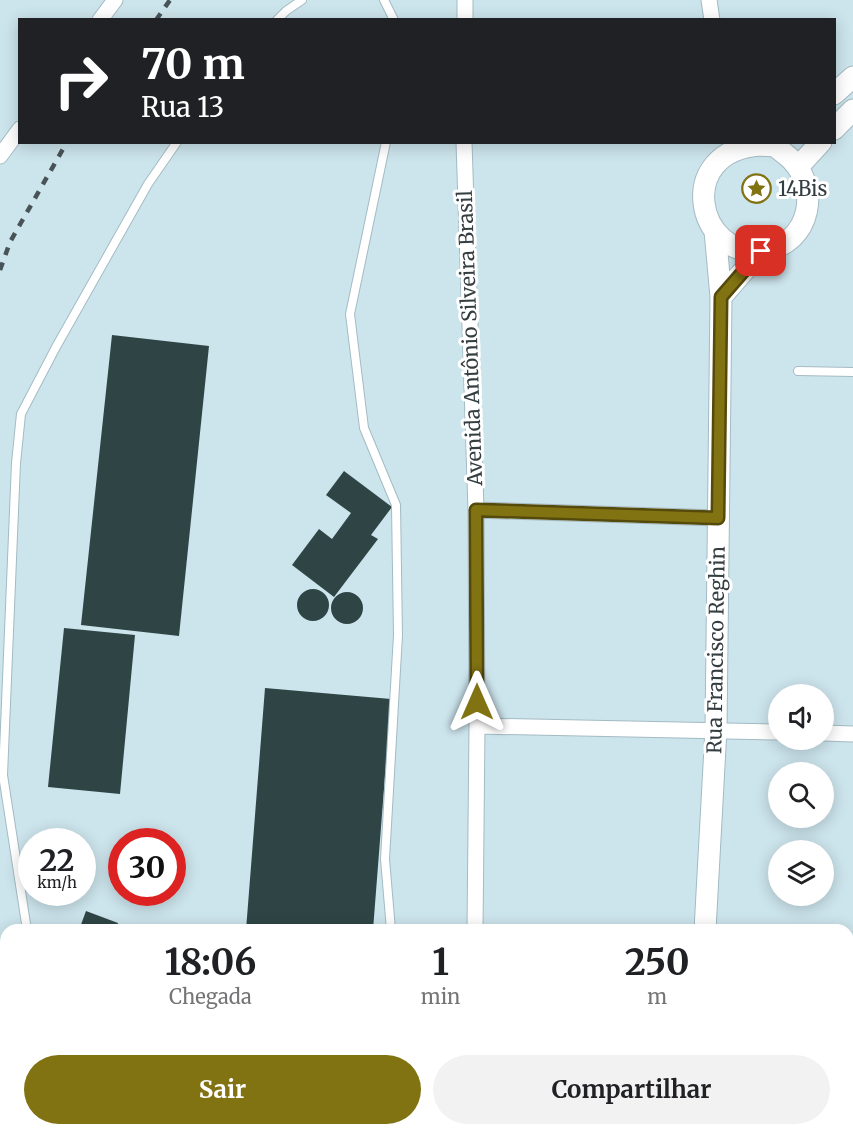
<!DOCTYPE html>
<html lang="pt">
<meta charset="utf-8">
<style>
:root{--surface:#fff;--page:#f2f2f2;--text:#202124;--muted:#757577;--accent:#817212}
body{margin:0;font-family:Merriweather,serif;background:var(--page);color:var(--text);height:100vh;display:flex;flex-direction:column;font-size:22px;white-space:nowrap}
*{box-sizing:border-box;margin:0}
p{font-size:20px;color:var(--muted)}
.icon{flex:none;width:33px;height:33px;fill:none;stroke:currentColor;stroke-width:2;stroke-linecap:round;stroke-linejoin:round}
.map{position:relative;flex:1;overflow:hidden}
.details{position:absolute;left:0px;top:924px;width:854px;height:212px;display:flex;flex-direction:column;background:var(--surface);border-radius:18px 18px 0 0;box-shadow:0 3px 15px #0003}
.details>*{flex:none}
.guide{position:absolute;left:18px;top:18px;width:818px;height:126px;border-radius:0px;box-shadow:0 3px 15px #0003;background:#202124;color:#fff;overflow:hidden}
.tools{position:absolute;left:768px;top:684px;display:grid;gap:12px}
.tools a{display:grid;place-items:center;width:66px;height:66px;border-radius:50%;background:var(--surface);box-shadow:0 3px 15px #0003;font-size:30px}
.speed{position:absolute;left:18px;top:828px;display:flex;gap:12px;font-size:30px;font-weight:700;text-align:center}
.speed>*{display:grid;place-content:center;width:78px;height:78px;border-radius:50%;background:var(--surface);box-shadow:0 3px 15px #0003;line-height:1}
.speed small{font-size:15px;font-weight:400}
.speed .limit{border:9px solid #d22;background:#fff;color:#111}
.pin{position:absolute;display:grid;place-items:center;width:51px;height:51px;color:#fff;margin:-26px;border-radius:12px;box-shadow:0 3px 9px #0006}
.me{position:absolute;width:66px;margin:-33px;rotate:0deg;stroke-linejoin:round;filter:drop-shadow(0 0 4px #0008)}
.turn{display:flex;align-items:center;gap:21px;height:126px;padding:0 24px;font-size:27px}
.turn .icon{width:78px;height:78px;stroke-width:2.5}
.turn b{display:block;font-size:42px;line-height:51px}
.eta{display:flex;justify-content:space-evenly;align-items:center;height:102px;text-align:center}
.eta b{font-size:36px;font-weight:700;line-height:42px}
.button{display:flex;gap:12px;margin-top:auto;padding:12px 24px}
.button a{flex:1;height:69px;border-radius:36px;background:var(--accent);color:#fff;font-size:24px;font-weight:700;line-height:69px;text-align:center}
.button a+a{background:var(--page);color:var(--text)}
.map>svg:first-child{display:block}
.building{fill:#2f4545}
.lines{fill:none;stroke-linecap:round;stroke-linejoin:round}
.lane-casing{stroke:#a4bbc3;stroke-width:10}
.street-casing{stroke:#a4bbc3;stroke-width:17}
.secondary-casing{stroke:#a4bbc3;stroke-width:23}
.lane{stroke:#fff;stroke-width:8}
.street{stroke:#fff;stroke-width:15}
.secondary{stroke:#fff;stroke-width:21}
.rail{stroke:#485357;stroke-width:4.5;stroke-dasharray:8 8;stroke-linecap:butt}
.route-casing{stroke:#544a0c;stroke-width:15}
.route{stroke:#817212;stroke-width:10}
.labels{text-anchor:middle;stroke-width:6;stroke-linejoin:round;paint-order:stroke}
.poi-label{font-size:20px;fill:#343d40;stroke:#fff;text-anchor:start}
.street-label{font-size:20px;fill:#343d40;stroke:#fff}
</style>
<div class="map">
<svg width="853" height="1135" viewBox="0 0 853 1135">
<rect width="100%" height="100%" fill="#cce4ec"/>
<path class="building" d="M112 335 209 346 179 636 81 625Z
M344 471 392 507 371 535 378 539 334 597 292 565 319 529 332 539 351 513 326 495Z
M297 605a16 16 0 1 1 32 0a16 16 0 1 1-32 0Z
M331 608a16 16 0 1 1 32 0a16 16 0 1 1-32 0Z
M64 628 135 635 120 794 48 787Z
M265 688 391 699 373 930H246Z
M86 911 118 923 116 930H79Z"/>
<g class="lines">
<defs>
<path id="lane" d="M384 0 394 20
M277 20 286 11 302 0
M386 142 350 314 364 428 396 505 398 635 385 859 391 930
M798 371 853 372
M27 930 3 775 16 463 21 414 56 347 148 184 177 142
M0 1129 6 1121
M245 1130 255 1135"/>
<path id="street" d="M709 0 712 20
M100 20 115 0
M465 20V0
M464 142 476 510 477 726 475 930
M0 156 20 129
M476 510 718 518
M477 726 778 732
M824 733 853 734
M848 956H853
M476 1130V1135"/>
<path id="secondary" d="M834 94 853 77
M834 129 853 110
M760 145C764 146 770 145 774 146 777 147 782 152 785 154 823 183 812 245 762 251 696 258 674 151 760 145Z
M798 167 821 142
M721 297 761 251
M705 930 716 729 721 297 715 231
M694 1135 695 1130"/>
</defs>
<use href="#lane" class="lane-casing"/>
<use href="#street" class="street-casing"/>
<use href="#secondary" class="secondary-casing"/>
<use href="#lane" class="lane"/>
<use href="#street" class="street"/>
<use href="#secondary" class="secondary"/>
<path class="rail" d="M156 20 170 0
M0 270 10 242 67 142"/>
</g>
<g class="lines">
<defs>
<path id="route" d="M477 702 476 510 718 518 721 297 761 251"/>
</defs>
<use href="#route" class="route-casing"/>
<use href="#route" class="route"/>
</g>
<defs>
<symbol id="sight-ring" viewBox="-11 -11 22 22"><circle r="9.5" fill="#fff" stroke="#817212" stroke-width="1.5"/><path d="M0-6L1.8-2.2L6-1.7L2.9 1.2L3.7 5.4L0 3.3L-3.7 5.4L-2.9 1.2L-6-1.7L-1.8-2.2Z" fill="#817212"/></symbol>
</defs>
<g fill-rule="evenodd">
<use href="#sight-ring" x="740" y="172" width="33" height="33"/>
</g>
<g class="labels">
<g class="poi-label">
<text x="778" y="196">14Bis</text>
</g>
<g class="street-label">
<text transform="translate(470 338) rotate(-92)" y="7">Avenida Antônio Silveira Brasil</text>
<text transform="translate(716 650) rotate(-89)" y="7">Rua Francisco Reghin</text>
</g>
</g>
</svg>
<div class="tools">
<a><svg class="icon" aria-label="sound" viewBox="0 0 24 24"><path d="M4 9h4l5-4v14l-5-4H4zM17 9q2 3 0 6"/></svg></a>
<a><svg class="icon" aria-label="search" viewBox="0 0 24 24"><circle cx="10" cy="10" r="6"/><path d="M15 15l6 6"/></svg></a>
<a><svg class="icon" aria-label="layers" viewBox="0 0 24 24"><path d="M12 4l9 5-9 5-9-5zM3 14l9 5 9-5"/></svg></a>
</div>
<div class="speed"><div>22<small>km/h</small></div><div class="limit">30</div></div>
<div class="pin" style="left:761px;top:251px;background:#d93025"><svg class="icon" aria-label="arrive" viewBox="0 0 24 24"><path d="M6 21V4h12l-3 4 3 4H6"/></svg></div>
<svg class="me" style="left:477px;top:702px" viewBox="-20 -20 40 40"><path d="M0-17L14 15 0 8-14 15z" fill="#817212" stroke="#fff" stroke-width="4"/></svg>
<div class="guide">
<div class="turn"><svg class="icon" aria-label="right" viewBox="0 0 24 24"><path d="M7 20v-9h11M14 6l5 5-5 5"/></svg><div><b>70 m</b>Rua 13</div></div>
</div>
<section class="details">
<div class="eta">
<div><b>18:06</b><p>Chegada</p></div>
<div><b>1</b><p>min</p></div>
<div><b>250</b><p>m</p></div>
</div>
<div class="button"><a>Sair</a><a>Compartilhar</a></div>
</section>
</div>
